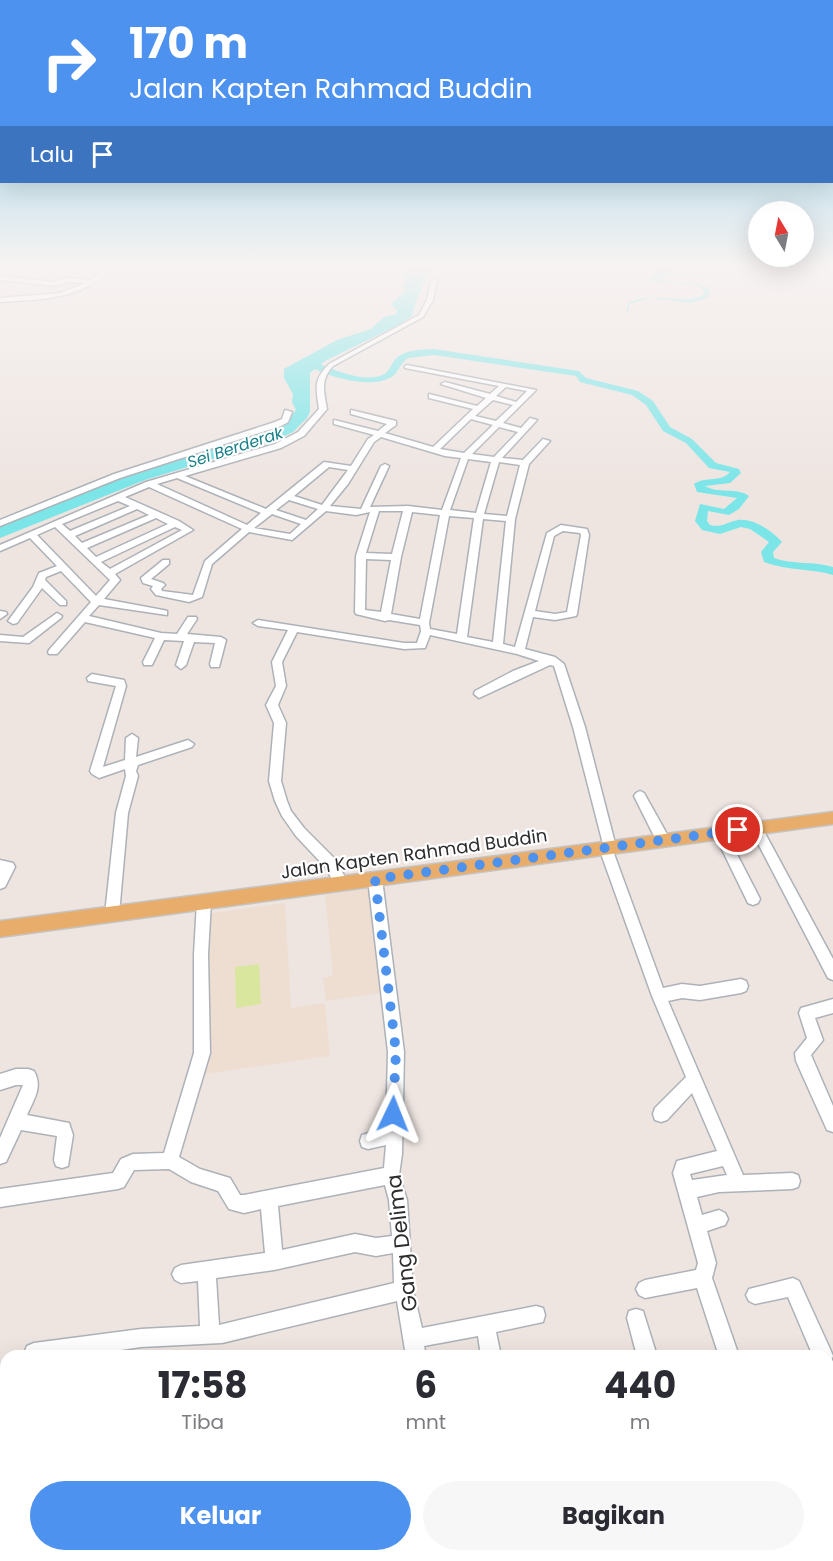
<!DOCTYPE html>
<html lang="id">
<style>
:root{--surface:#fff;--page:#f7f7f7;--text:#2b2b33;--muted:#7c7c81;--accent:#4d92ef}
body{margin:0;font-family:Poppins,sans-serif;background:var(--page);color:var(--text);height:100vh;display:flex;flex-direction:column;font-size:22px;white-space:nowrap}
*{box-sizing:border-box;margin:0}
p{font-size:20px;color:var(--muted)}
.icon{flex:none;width:33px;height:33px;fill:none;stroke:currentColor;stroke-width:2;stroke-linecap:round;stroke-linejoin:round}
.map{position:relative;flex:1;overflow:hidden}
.panel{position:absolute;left:0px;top:1350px;width:834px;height:212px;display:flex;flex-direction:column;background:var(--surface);border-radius:18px 18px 0 0;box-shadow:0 6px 24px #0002}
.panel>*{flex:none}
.banner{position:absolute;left:0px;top:0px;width:834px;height:183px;box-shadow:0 6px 24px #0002;background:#4d92ef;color:#fff;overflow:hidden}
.needle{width:39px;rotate:350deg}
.controls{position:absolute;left:748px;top:201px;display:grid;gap:12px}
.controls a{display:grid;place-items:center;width:66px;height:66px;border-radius:50%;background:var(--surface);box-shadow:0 6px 24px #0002;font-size:30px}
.pin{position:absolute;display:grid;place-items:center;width:51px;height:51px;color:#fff;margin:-26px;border:3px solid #fff;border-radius:50%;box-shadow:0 2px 6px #0007}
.me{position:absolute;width:66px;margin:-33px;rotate:2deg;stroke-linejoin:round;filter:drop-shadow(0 0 4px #0008)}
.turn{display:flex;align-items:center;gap:21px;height:126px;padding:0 30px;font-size:27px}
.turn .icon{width:78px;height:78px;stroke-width:2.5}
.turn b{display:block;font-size:42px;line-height:51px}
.then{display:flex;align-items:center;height:57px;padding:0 30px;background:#0003;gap:12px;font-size:22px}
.eta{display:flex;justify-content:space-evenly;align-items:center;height:102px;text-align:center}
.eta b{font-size:36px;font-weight:700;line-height:42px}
.primary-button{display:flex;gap:12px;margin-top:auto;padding:12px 30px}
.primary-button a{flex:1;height:69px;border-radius:36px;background:var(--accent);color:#fff;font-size:24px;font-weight:700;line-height:69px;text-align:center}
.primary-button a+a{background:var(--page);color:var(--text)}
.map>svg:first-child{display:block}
.education{fill:#eeded2}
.pitch{fill:#d9e69e}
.water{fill:#7ce5e8}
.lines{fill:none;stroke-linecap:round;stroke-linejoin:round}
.river{fill:#7ce5e8;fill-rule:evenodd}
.minor-casing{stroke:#adb2b8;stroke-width:3}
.major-casing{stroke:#c4c4c4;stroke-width:3}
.minor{fill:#fff;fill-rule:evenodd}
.major{fill:#e9ad6b;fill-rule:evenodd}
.route{stroke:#4d92ef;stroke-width:10;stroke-dasharray:0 18}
.labels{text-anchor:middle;stroke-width:4.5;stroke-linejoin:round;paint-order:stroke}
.far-water-label{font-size:16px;font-style:italic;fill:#167f8a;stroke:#fff}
.street-label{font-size:18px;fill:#2d2d2d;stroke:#fff}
.near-street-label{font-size:21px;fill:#2d2d2d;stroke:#fff}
</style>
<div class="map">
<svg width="833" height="1561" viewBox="0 0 833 1561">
<rect width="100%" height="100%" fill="#eee5e1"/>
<path class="education" d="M372 888 387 992 326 1001 323 978 333 976 325 895Z
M285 903 291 1008 325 1003 330 1056 205 1074 206 914Z"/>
<path class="pitch" d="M259 964 261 1004 236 1008 235 967Z"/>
<path class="water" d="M406 265H429L432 270C422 284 417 298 412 316L398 325 325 361 310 373V412L307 418 293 432 278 439 145 480 0 538V525L107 481 285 423 296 410 292 402 293 394 284 378V369L337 340 371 329 384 317 396 314 397 310 391 304 406 290 402 287 406 279 401 274Z
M637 265H654L653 267 658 269 678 265 669 276 660 279C675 286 693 281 709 288L710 294 709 297 691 303 650 298 629 304 628 312H626L628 303C654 290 687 307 704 294L703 290 697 286 650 281 651 276 656 273Z"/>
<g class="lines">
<path class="river" d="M434 349 579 371 586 378 638 391 653 401 670 427 692 439 716 463 739 469 741 473 730 483 705 486C717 494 737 487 749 496L739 509 729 515 708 511 707 521 710 525C722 528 727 522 738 520 754 518 772 531 782 542L773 552 774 558C793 565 813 561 833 567V575C810 568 787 571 764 562L761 552 769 542 750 529 741 527 720 534 702 530 695 521 700 504 724 509 737 498 697 492 694 484C705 476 721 483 730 472L709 468 686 443 663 431 646 405 632 395 580 382 576 376 434 355 408 358C400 363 398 374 390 378 369 389 322 376 305 363L312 361C330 368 368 386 386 373 389 370 391 365 394 361 403 349 421 350 434 349Z"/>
<defs>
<path id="minor" d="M109 265H116C82 300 46 299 0 302V298L60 293 86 283 66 282 55 286 0 280V276L54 282 65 278 91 280Z
M434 278 437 280 433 300 423 317 333 366C320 380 324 392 327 409L304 436 281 448 185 476 266 509 324 462 351 466 368 439 374 435 334 424V420L378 431 387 424 351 414V410L396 421V425L385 433 433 447 473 409 429 398V394L477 406 486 398 441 384 445 382 490 394 499 386 405 368V366L407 365 536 390 503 423 521 428 530 418 537 420 502 458 523 460 543 439 550 441 529 464 515 519 503 644 515 647 547 533 561 525 587 529 589 535 577 614 576 616 555 620 533 617 525 649 555 657 564 664 585 727 616 847 613 851 663 988 682 984 700 986 741 979 746 981 748 986 746 991 741 993 700 1000 682 998 668 1001 743 1175 792 1173 798 1175 800 1181 798 1187 792 1189 719 1192 697 1197 702 1215 719 1210 725 1213 728 1219 725 1225 707 1231 716 1263 712 1278 739 1356H719L697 1288 645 1298 639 1295 636 1289 639 1283 645 1280 696 1270 698 1263 673 1173 677 1161 717 1151 692 1093 667 1120 661 1122 655 1120 653 1114 655 1108 686 1077 652 996 599 848 603 844 573 727 554 666 550 665 479 698 474 694 475 691 513 671 539 661 517 654 430 635 425 648 404 649 297 632 282 662 286 686 278 705 286 723 281 781 287 801 291 811 304 828 336 860 348 883 346 887 341 889 336 887 326 868 296 836 282 816 275 801 269 781 274 723 266 705 276 686 272 662 288 630 258 626 253 623 258 620 404 643H417L421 631 420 625 389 620 385 621 356 614 355 612 356 556 370 512 356 515 326 511 292 540 249 532 212 564 202 597 189 602 156 595 151 589 153 586 143 583 141 578 163 560H169V564L151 579 163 583 165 585 161 589 162 591 193 595 205 561 242 529 149 487 125 497 179 521 193 530 115 574 120 580 104 599 163 610 167 611V615L99 605 89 616 161 633 177 634 188 617H196L197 619 187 634 221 637 226 640 219 667H211L210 664 215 643 194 642 186 665 181 669 176 665 184 641 164 640 152 665H144L143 662 155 638 85 622 57 654H49L48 652 49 650 91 602 61 571 46 577 45 580 66 601V605H60L42 588 17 623 13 624 8 621 33 587 39 573 57 566 30 538 0 551V545L146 482 275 444 298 432 319 409C316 388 313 380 329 364L419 315 427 300 431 280ZM506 387 527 391 516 402 496 396ZM493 400 513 405 496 421 475 416ZM471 419 493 425 464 453 440 449ZM499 427 518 432 494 457 472 454ZM381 437 445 456 461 458 442 510 408 506 370 507 389 466 385 464 381 466 361 509 330 506 348 484 374 442ZM468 459 491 462 476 513 450 510ZM499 462 520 465 507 516 484 514ZM329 467 348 470 322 505 294 496ZM177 478 261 513 247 525 157 484ZM289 500 318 509 306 520 276 510ZM118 501 130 506 70 531 62 524ZM137 509 149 515 82 543 75 536ZM379 511H403L392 554 366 553ZM412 512 440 515 420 619 391 614 401 557ZM272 514 301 524 290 534 254 528ZM449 516 474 518 457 634 430 629 429 623ZM156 518 168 524 96 557 87 548ZM483 519 506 521 493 642 467 637ZM55 527 110 580 96 596 37 535ZM175 527 182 530 110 569 101 562ZM563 531 580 533 581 535 567 612 555 614 535 611 554 536ZM366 559 391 560 381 612 365 610ZM723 1166 727 1175 692 1180 690 1174Z
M285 410 292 412 288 422 281 426 120 478 0 526V520L114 474 275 422 282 419Z
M0 611 6 612 7 614 0 619Z
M57 613 62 616 61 618 29 643 0 641V635L23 637Z
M92 674 124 680 126 686 103 767 125 760 126 738 132 734 138 738 136 757 188 740 194 744 192 747 138 765 136 771 138 776 128 813 119 914 117 918 112 920 107 918 105 914 116 813 126 776 125 769 99 778 92 774 90 771 116 686 88 681 87 678Z
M640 791 644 793 668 836 669 840 668 844 663 845 658 844 634 796 636 793Z
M756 823 760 824 833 959V980L828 978 750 828 752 824Z
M720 828 724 829 758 895 760 899 758 903 753 905 748 903 714 833 716 829Z
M0 860 13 863 15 867 5 887 0 889Z
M375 873 380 875 382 879 404 1052 402 1154 399 1175 407 1200 413 1290 422 1328 536 1306 543 1308 545 1315 543 1322 496 1332 501 1356H481L478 1336 424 1346 426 1356H406L397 1301 222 1343 141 1347 80 1356H26L24 1353 27 1346 34 1343 141 1329 200 1326 198 1281 181 1283 175 1280 172 1274 175 1268 181 1265 265 1253 261 1209 244 1213 229 1209 218 1191 191 1182 169 1169 134 1170 124 1187 118 1189 0 1207V1189L113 1173 121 1159 133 1154 164 1153 194 1053V954L197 902 199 898 204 896 209 898 211 902 208 954 210 1053 179 1157 200 1169 230 1178 240 1195H244L384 1168 386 1145 368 1149 362 1147 360 1141 362 1135 386 1128 388 1052 368 879 370 875ZM385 1185 389 1200 392 1236 376 1238 355 1234 282 1250 278 1206ZM355 1252 376 1256 393 1253 394 1283 219 1325 216 1278 274 1270Z
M833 999V1013L815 1018 823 1040 811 1055 833 1106V1132L827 1130 796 1061 795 1053 807 1038 799 1013 801 1008Z
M16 1069H28L34 1071C43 1087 34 1099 27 1115L69 1123 73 1135 68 1166 62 1168 56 1166 54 1160 57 1136 21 1130 6 1162 0 1164V1138L23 1085H16L0 1090V1074Z
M793 1278 799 1281 830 1349 833 1356 830 1363H828V1356H813L788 1297 755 1304 749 1301 746 1295 749 1289Z
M636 1309 643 1311 657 1356H637L627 1318 629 1311Z
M44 1556H66L65 1561H43Z
M198 1556H220V1561H198Z
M325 1556H347V1561H325Z
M450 1556H472L473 1561H451Z
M521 1556H543L544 1561H522Z
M642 1556H664L665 1561H643Z
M785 1556H807L809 1561H787Z"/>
<path id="major" d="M833 812V824L0 937V921Z"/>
</defs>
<use href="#minor" class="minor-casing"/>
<use href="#major" class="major-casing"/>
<use href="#minor" class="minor"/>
<use href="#major" class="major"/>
</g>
<linearGradient id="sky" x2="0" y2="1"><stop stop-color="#7dc8e8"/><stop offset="0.55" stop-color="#f7f3f2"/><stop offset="1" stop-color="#f7f3f2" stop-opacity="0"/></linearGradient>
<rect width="833" height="484" fill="url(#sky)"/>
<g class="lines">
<path class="route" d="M393 1114 396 1052 375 879 738 830"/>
</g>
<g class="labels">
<g class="far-water-label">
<text transform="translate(235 447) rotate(-18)" y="6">Sei Berderak</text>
</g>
<g class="street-label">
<text transform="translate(414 854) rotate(-8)" y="6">Jalan Kapten Rahmad Buddin</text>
</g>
<g class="near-street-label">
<text transform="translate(402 1243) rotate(-97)" y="7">Gang Delima</text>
</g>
</g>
</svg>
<div class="controls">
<a><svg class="needle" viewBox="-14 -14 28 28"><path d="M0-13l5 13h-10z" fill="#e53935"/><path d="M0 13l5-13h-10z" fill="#7c7c81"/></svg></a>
</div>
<div class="pin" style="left:738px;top:830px;background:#d93025"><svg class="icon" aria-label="arrive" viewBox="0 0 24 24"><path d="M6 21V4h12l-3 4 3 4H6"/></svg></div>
<svg class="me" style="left:393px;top:1114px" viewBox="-20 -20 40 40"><path d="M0-17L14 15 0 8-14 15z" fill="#4d92ef" stroke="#fff" stroke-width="4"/></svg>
<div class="banner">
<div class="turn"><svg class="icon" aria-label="right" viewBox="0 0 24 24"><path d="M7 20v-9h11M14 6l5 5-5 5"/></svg><div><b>170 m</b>Jalan Kapten Rahmad Buddin</div></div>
<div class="then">Lalu<svg class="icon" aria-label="arrive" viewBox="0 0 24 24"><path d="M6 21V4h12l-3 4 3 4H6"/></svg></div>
</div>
<section class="panel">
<div class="eta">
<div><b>17:58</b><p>Tiba</p></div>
<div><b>6</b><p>mnt</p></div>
<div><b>440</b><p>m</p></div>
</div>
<div class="primary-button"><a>Keluar</a><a>Bagikan</a></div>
</section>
</div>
